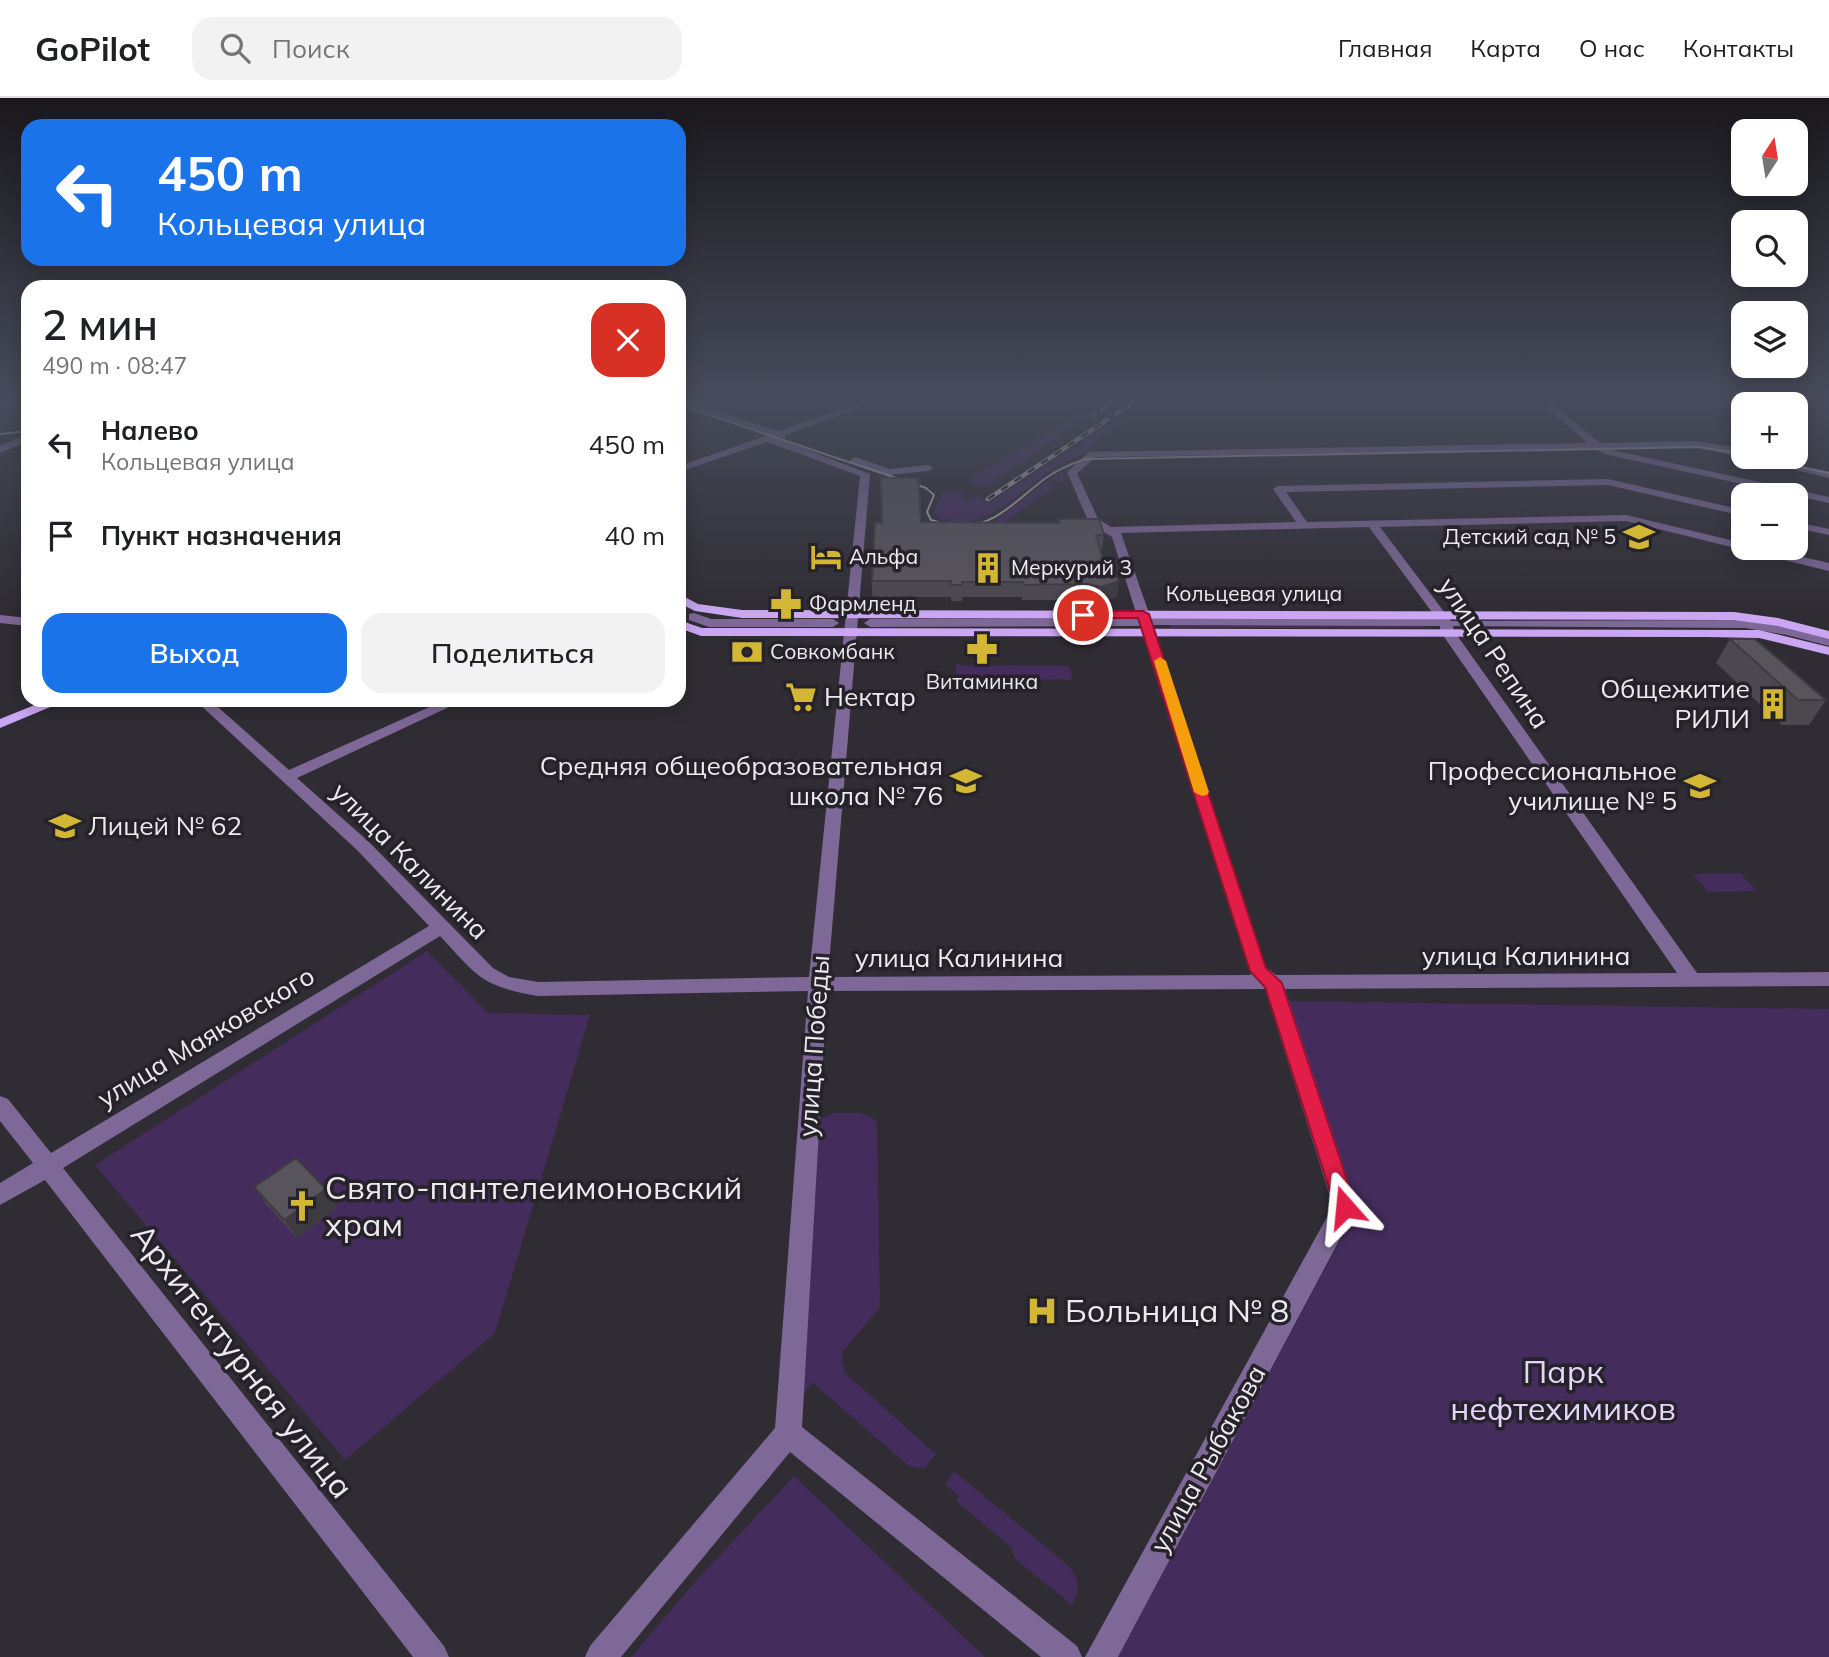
<!DOCTYPE html>
<html lang="ru">
<meta charset="utf-8">
<style>
:root{--surface:#fff;--page:#f2f2f2;--text:#202124;--muted:#757577;--line:#e0e0e0;--accent:#1a73e8}
body{margin:0;font-family:Mulish,sans-serif;background:var(--page);color:var(--text);height:100vh;display:flex;flex-direction:column;font-size:26px;white-space:nowrap}
*{box-sizing:border-box;margin:0}
p{font-size:23px;color:var(--muted)}
.icon{flex:none;width:38px;height:38px;fill:none;stroke:currentColor;stroke-width:2;stroke-linecap:round;stroke-linejoin:round}
.map{position:relative;flex:1;overflow:hidden}
.drawer{position:absolute;left:21px;top:182px;width:665px;height:427px;display:flex;flex-direction:column;background:var(--surface);border-radius:21px;box-shadow:0 4px 18px #0003}
.drawer>*{flex:none}
.hud{position:absolute;left:21px;top:21px;width:665px;height:147px;border-radius:21px;box-shadow:0 4px 18px #0003;background:#1a73e8;color:#fff;overflow:hidden}
.needle{width:46px;rotate:12deg}
.tools{position:absolute;left:1731px;top:21px;display:grid;gap:14px}
.tools a{display:grid;place-items:center;width:77px;height:77px;border-radius:14px;background:var(--surface);box-shadow:0 4px 18px #0003;font-size:35px}
.pin{position:absolute;display:grid;place-items:center;width:60px;height:60px;color:#fff;margin:-30px;border:4px solid #fff;border-radius:50%;box-shadow:0 2px 7px #0007}
.me{position:absolute;width:77px;margin:-38px;rotate:342deg;stroke-linejoin:round;filter:drop-shadow(0 0 5px #0008)}
.turn{display:flex;align-items:center;gap:24px;height:147px;padding:0 21px;font-size:32px}
.turn .icon{width:91px;height:91px;stroke-width:2.5}
.turn b{display:block;font-size:49px;line-height:60px}
.round{display:grid;place-items:center;flex:none;width:74px;height:74px;border-radius:21px;background:var(--page)}
.summary{display:flex;align-items:center;justify-content:space-between;height:119px;padding:0 21px}
h1{font-size:42px;font-weight:600;line-height:52px}
.button{display:flex;gap:14px;margin-top:auto;padding:14px 21px}
.button a{flex:1;height:80px;border-radius:21px;background:var(--accent);color:#fff;font-size:28px;font-weight:600;line-height:80px;text-align:center}
.button a+a{background:var(--page);color:var(--text)}
ul{padding:0;list-style:none}
li{display:flex;align-items:center;gap:21px;height:91px;padding:0 21px}
li div{flex:1}
li b{display:block;font-size:26px}
li em{font-style:normal}
header{display:flex;align-items:center;gap:42px;box-sizing:border-box;height:98px;padding:0 35px;background:var(--surface);border-bottom:2px solid var(--line)}
header strong{font-size:33px}
nav{display:flex;gap:38px;margin-inline-start:auto;font-size:24px}
.search{width:490px;height:63px;background:var(--page);display:flex;align-items:center;gap:18px;box-sizing:border-box;padding:0 24px;border-radius:21px;color:var(--muted);font-size:26px}
.map>svg:first-child{display:block}
.green{fill:#442c5d}
.lines{fill:none;stroke-linecap:round;stroke-linejoin:round}
.minor{fill:#7e6897;fill-rule:evenodd}
.major{fill:#caa6f3;fill-rule:evenodd}
.tram{stroke:#aeacb1;stroke-width:2}
.rail-casing{stroke:#aeacb1;stroke-width:4.5}
.rail{stroke:#252229;stroke-width:2.5;stroke-dasharray:8;stroke-linecap:butt}
.wall{fill:#4c484f}
.shaded-wall{fill:#3e3b40}
.building{fill:#58545c;stroke:#3e3b40;stroke-width:2}
.route{fill:#e11d48;stroke:#92132f;stroke-width:2}
.slow{fill:#f59e0b}
.labels{text-anchor:middle;stroke-width:7;stroke-linejoin:round;paint-order:stroke}
.far-poi-label{font-size:21px;fill:#eceaee;stroke:#252229;text-anchor:start}
.far-street-label{font-size:21px;fill:#eceaee;stroke:#252229}
.street-label{font-size:26px;fill:#eceaee;stroke:#252229}
.poi-label{font-size:26px;fill:#eceaee;stroke:#252229;text-anchor:end}
.near-poi-label{font-size:32px;fill:#eceaee;stroke:#252229;text-anchor:start}
.near-street-label{font-size:32px;fill:#eceaee;stroke:#252229}
.near-park-label{font-size:32px;fill:#e4d4fa;stroke:#252229}
</style>
<header>
<strong>GoPilot</strong>
<div class="search"><svg class="icon" aria-label="search" viewBox="0 0 24 24"><circle cx="10" cy="10" r="6"/><path d="M15 15l6 6"/></svg>Поиск</div>
<nav><a>Главная</a><a>Карта</a><a>О нас</a><a>Контакты</a></nav>
</header>
<div class="map">
<svg width="1829" height="1559" viewBox="0 0 1829 1559">
<rect width="100%" height="100%" fill="#2f2c33"/>
<path class="green" d="M1102 298H1118L986 389 971 384V379L1069 322Z
M1125 316V321C1115 333 1097 338 1090 353 1081 359 1070 360 1060 366 1019 390 989 439 937 419L935 412 944 394 962 396 964 404 979 398 986 404 992 403Z
M1060 374 1064 376 1065 383H1050L1051 394 1041 397 1004 425 983 428 993 424Z
M1170 527H1423L1426 530H1171Z
M956 567 1070 568 1072 582 1026 581 1015 590 957 589Z
M1740 775 1757 793 1708 794 1693 776Z
M427 853 488 915 590 917 495 1235 345 1362 95 1067Z
M1288 903 1829 911V1559H1118L1357 1111Z
M832 1015H862L877 1023 880 1209 842 1255 844 1274 936 1356 925 1370 910 1369 813 1285 798 1301 817 1023Z
M954 1373 1070 1469C1080 1482 1080 1493 1072 1507L1015 1461 1011 1449 956 1403 959 1398 945 1386Z
M794 1378 985 1559H631L694 1485Z"/>
<g class="lines">
<path class="minor" d="M880 298H892L786 337 785 340H776L870 376 828 879 1251 877 1140 528 870 529 864 525 870 521H1138L1112 439 1089 425 1067 374 1089 354 1588 345 1547 311V298H1555V308L1600 345 1696 343 1743 351V359H1758L1829 374V380L1696 349 1607 351 1829 399V405L1604 356 1595 351 1096 359 1077 375 1098 421 1111 429 1296 424 1273 391 1278 388 1608 381 1743 412V418L1608 387 1286 394 1307 424 1626 417 1743 445V450H1764L1829 465V473L1626 423 1380 429 1451 523 1745 522 1788 529 1829 540V548L1787 537 1745 530 1453 528 1454 533 1697 875 1829 874V888L1285 891 1357 1109 1118 1559H1085L1333 1108 1265 891 827 893 802 1329 1077 1548 1082 1559H1041L790 1354 621 1559H585L590 1548 775 1330 808 893 538 898C481 888 478 879 440 838L63 1070 444 1548 449 1559H413L45 1082 0 1107V1085L33 1065 0 1023V998L8 1001 51 1055 429 828 357 752 195 602H210L289 672 445 602H464L297 680 369 744 493 870 509 879 538 884 809 879 860 378 767 344 679 374V368L768 337 679 306V300L778 333ZM1369 429 1437 521H1151L1121 435ZM1153 527 1440 528V533L1677 875 1276 877 1266 869Z
M28 336V343L0 355V348Z
M855 359 890 371 928 367 933 370 928 373 889 377 851 364 850 362Z
M1796 424 1829 431V437L1796 430Z
M694 515 711 521H833L839 525 833 529H709L689 522V516Z
M0 517 28 520V528L0 525Z"/>
<path class="major" d="M679 496 698 506 742 512 1734 514 1778 520 1829 533V541L1778 528 1734 522 742 520 695 513 679 505Z
M679 522 702 530 1759 532 1829 549V557L1759 540 1707 539 701 538 679 530Z
M47 602H67L0 630V621Z"/>
<path class="tram" d="M679 307 926 390 934 397 927 414 931 422C939 424 949 428 958 428 995 430 1018 400 1046 380 1058 371 1071 366 1085 361L1698 349 1743 356
M0 336 28 333
M1754 359 1829 375"/>
<defs>
<path id="rail" d="M1094 317 1121 298
M988 401 1143 298"/>
</defs>
<use href="#rail" class="rail-casing"/>
<use href="#rail" class="rail"/>
</g>
<path class="wall" d="M1058 421 1104 437 1102 452H1100L1105 469 1117 499 1100 505 1085 502H1022V499H962V503H951V499H872V483L921 424 1058 425Z
M1730 541 1826 602 1809 627H1782L1716 565Z
M254 1089 326 1091 338 1109 297 1140 267 1107Z"/>
<path class="shaded-wall" d="M1119 483 1117 499 1100 505 1102 489Z
M326 1091 338 1109 297 1140 284 1122Z"/>
<path class="building" d="M881 380H918L921 424 1059 425 1058 421H1099L1104 437H1096L1105 469H1111L1119 483 1102 489 1087 486 1024 487 1023 484H962V487H951V483H872L875 425H882Z
M1730 541H1755L1826 602H1798Z
M296 1060 326 1091 284 1122 254 1089Z"/>
<linearGradient id="sky" x2="0" y2="1"><stop stop-color="#1a181c"/><stop offset="0.58" stop-color="#474b5b"/><stop offset="1" stop-color="#474b5b" stop-opacity="0"/></linearGradient>
<rect width="1829" height="516" fill="url(#sky)"/>
<path class="route" d="M1143 513 1149 516 1266 870 1282 885 1356 1109 1353 1115 1345 1118 1338 1115 1335 1109 1265 889 1250 873 1138 520H1083L1078 517 1083 513Z"/>
<path class="slow" d="M1160 559 1166 563 1209 694 1207 697 1202 698 1194 694 1154 563Z"/>
<defs>
<symbol id="school-bare" viewBox="-9 -9 18 18"><path d="M0-5L7-2L0 1L-7-2ZM-4 1L0 2.5L4 1V4Q0 6-4 4Z" fill="#d4b635" stroke="#252229" stroke-width="2.5" paint-order="stroke"/></symbol>
<symbol id="hotel-bare" viewBox="-9 -9 18 18"><path d="M-6-4.5h1.5V1H6V5H4.5V3h-9V5H-6ZM-4 0a1.8 1.8 0 1 1 3.6 0ZM.5 0V-2.5h3Q6-2.5 6 0Z" fill="#d4b635" stroke="#252229" stroke-width="2.5" paint-order="stroke"/></symbol>
<symbol id="building-bare" viewBox="-9 -9 18 18"><path d="M-4-6H4V6H1V3H-1V6H-4ZM-2.5-4.3h1.7v1.8h-1.7ZM.8-4.3h1.7v1.8H.8ZM-2.5-1h1.7V.8h-1.7ZM.8-1h1.7V.8H.8Z" fill="#d4b635" stroke="#252229" stroke-width="2.5" paint-order="stroke"/></symbol>
<symbol id="pharmacy-bare" viewBox="-9 -9 18 18"><path d="M-2-6h4v4h4v4h-4v4h-4v-4h-4v-4h4Z" fill="#d4b635" stroke="#252229" stroke-width="2.5" paint-order="stroke"/></symbol>
<symbol id="bank-bare" viewBox="-9 -9 18 18"><path d="M-6-4H6V4H-6ZM0-2.3a2.3 2.3 0 1 0 0 4.6a2.3 2.3 0 1 0 0-4.6Z" fill="#d4b635" stroke="#252229" stroke-width="2.5" paint-order="stroke"/></symbol>
<symbol id="supermarket-bare" viewBox="-9 -9 18 18"><path d="M-6-5.5h2.5l.6 2H6L4.5 2H-2.5L-4.4-4H-6ZM-1.5 3.2a1.3 1.3 0 1 0 .1 0ZM3 3.2a1.3 1.3 0 1 0 .1 0Z" fill="#d4b635" stroke="#252229" stroke-width="2.5" paint-order="stroke"/></symbol>
<symbol id="university-bare" viewBox="-9 -9 18 18"><path d="M0-5L7-2L0 1L-7-2ZM-4 1L0 2.5L4 1V4Q0 6-4 4Z" fill="#d4b635" stroke="#252229" stroke-width="2.5" paint-order="stroke"/></symbol>
<symbol id="church-bare" viewBox="-9 -9 18 18"><path d="M-1.2-6h2.4v3.5h3.3v2.4h-3.3V6h-2.4V-.1h-3.3v-2.4h3.3Z" fill="#d4b635" stroke="#252229" stroke-width="2.5" paint-order="stroke"/></symbol>
<symbol id="hospital-bare" viewBox="-9 -9 18 18"><path d="M-5-5h3v3.5h4V-5h3V5h-3V1.5h-4V5h-3Z" fill="#d4b635" stroke="#252229" stroke-width="2.5" paint-order="stroke"/></symbol>
</defs>
<g fill-rule="evenodd">
<use href="#school-bare" x="1617" y="417" width="44" height="44"/>
<use href="#hotel-bare" x="804" y="437" width="44" height="44"/>
<use href="#building-bare" x="966" y="448" width="44" height="44"/>
<use href="#pharmacy-bare" x="764" y="484" width="44" height="44"/>
<use href="#pharmacy-bare" x="960" y="529" width="44" height="44"/>
<use href="#bank-bare" x="725" y="532" width="44" height="44"/>
<use href="#supermarket-bare" x="779" y="577" width="44" height="44"/>
<use href="#building-bare" x="1751" y="584" width="44" height="44"/>
<use href="#school-bare" x="944" y="661" width="44" height="44"/>
<use href="#university-bare" x="1678" y="666" width="44" height="44"/>
<use href="#school-bare" x="43" y="706" width="44" height="44"/>
<use href="#church-bare" x="280" y="1086" width="44" height="44"/>
<use href="#hospital-bare" x="1020" y="1191" width="44" height="44"/>
</g>
<g class="labels">
<g class="far-poi-label">
<text x="1616" y="446" text-anchor="end">Детский сад № 5</text>
<text x="849" y="466">Альфа</text>
<text x="1011" y="477">Меркурий 3</text>
<text x="809" y="513">Фармленд</text>
<text x="770" y="561">Совкомбанк</text>
<text x="982" y="591" text-anchor="middle">Витаминка</text>
</g>
<g class="far-street-label">
<text x="1254" y="503">Кольцевая улица</text>
</g>
<g class="street-label">
<text transform="translate(1494 555) rotate(56)" y="9">улица Репина</text>
<text transform="translate(410 763) rotate(45)" y="9">улица Калинина</text>
<text x="1526" y="867">улица Калинина</text>
<text x="959" y="869">улица Калинина</text>
<text transform="translate(206 939) rotate(-31)" y="9">улица Маяковского</text>
<text transform="translate(814 948) rotate(-86)" y="9">улица Победы</text>
<text transform="translate(1208 1361) rotate(-61)" y="9">улица Рыбакова</text>
</g>
<g class="poi-label">
<text x="1750" y="600">Общежитие<tspan x="1750" dy="30">РИЛИ</tspan></text>
<text x="824" y="608" text-anchor="start">Нектар</text>
<text x="943" y="677">Средняя общеобразовательная<tspan x="943" dy="30">школа № 76</tspan></text>
<text x="1677" y="682">Профессиональное<tspan x="1677" dy="30">училище № 5</tspan></text>
<text x="88" y="737" text-anchor="start">Лицей № 62</text>
</g>
<g class="near-poi-label">
<text x="325" y="1101">Свято-пантелеимоновский<tspan x="325" dy="37">храм</tspan></text>
<text x="1065" y="1224">Больница № 8</text>
</g>
<g class="near-street-label">
<text transform="translate(242 1263) rotate(52)" y="11">Архитектурная улица</text>
</g>
<g class="near-park-label">
<text x="1563" y="1285">Парк<tspan x="1563" dy="37">нефтехимиков</tspan></text>
</g>
</g>
</svg>
<div class="tools">
<a><svg class="needle" viewBox="-14 -14 28 28"><path d="M0-13l5 13h-10z" fill="#e53935"/><path d="M0 13l5-13h-10z" fill="#757577"/></svg></a>
<a><svg class="icon" aria-label="search" viewBox="0 0 24 24"><circle cx="10" cy="10" r="6"/><path d="M15 15l6 6"/></svg></a>
<a><svg class="icon" aria-label="layers" viewBox="0 0 24 24"><path d="M12 4l9 5-9 5-9-5zM3 14l9 5 9-5"/></svg></a>
<a>+</a>
<a>−</a>
</div>
<div class="pin" style="left:1083px;top:517px;background:#d93025"><svg class="icon" aria-label="arrive" viewBox="0 0 24 24"><path d="M6 21V4h12l-3 4 3 4H6"/></svg></div>
<svg class="me" style="left:1345px;top:1109px" viewBox="-20 -20 40 40"><path d="M0-17L14 15 0 8-14 15z" fill="#e11d48" stroke="#fff" stroke-width="4"/></svg>
<div class="hud">
<div class="turn"><svg class="icon" aria-label="left" viewBox="0 0 24 24"><path d="M17 20v-9H6M10 6l-5 5 5 5"/></svg><div><b>450 m</b>Кольцевая улица</div></div>
</div>
<section class="drawer">
<div class="summary"><div><h1>2 мин</h1><p>490 m · 08:47</p></div><a class="round" style="background:#d93025;color:#fff"><svg class="icon" aria-label="close" viewBox="0 0 24 24"><path d="M6 6l12 12M18 6L6 18"/></svg></a></div>
<ul>
<li><svg class="icon" aria-label="left" viewBox="0 0 24 24"><path d="M17 20v-9H6M10 6l-5 5 5 5"/></svg><div><b>Налево</b><p>Кольцевая улица</p></div><em>450 m</em></li>
<li><svg class="icon" aria-label="arrive" viewBox="0 0 24 24"><path d="M6 21V4h12l-3 4 3 4H6"/></svg><div><b>Пункт назначения</b></div><em>40 m</em></li>
</ul>
<div class="button"><a>Выход</a><a>Поделиться</a></div>
</section>
</div>
